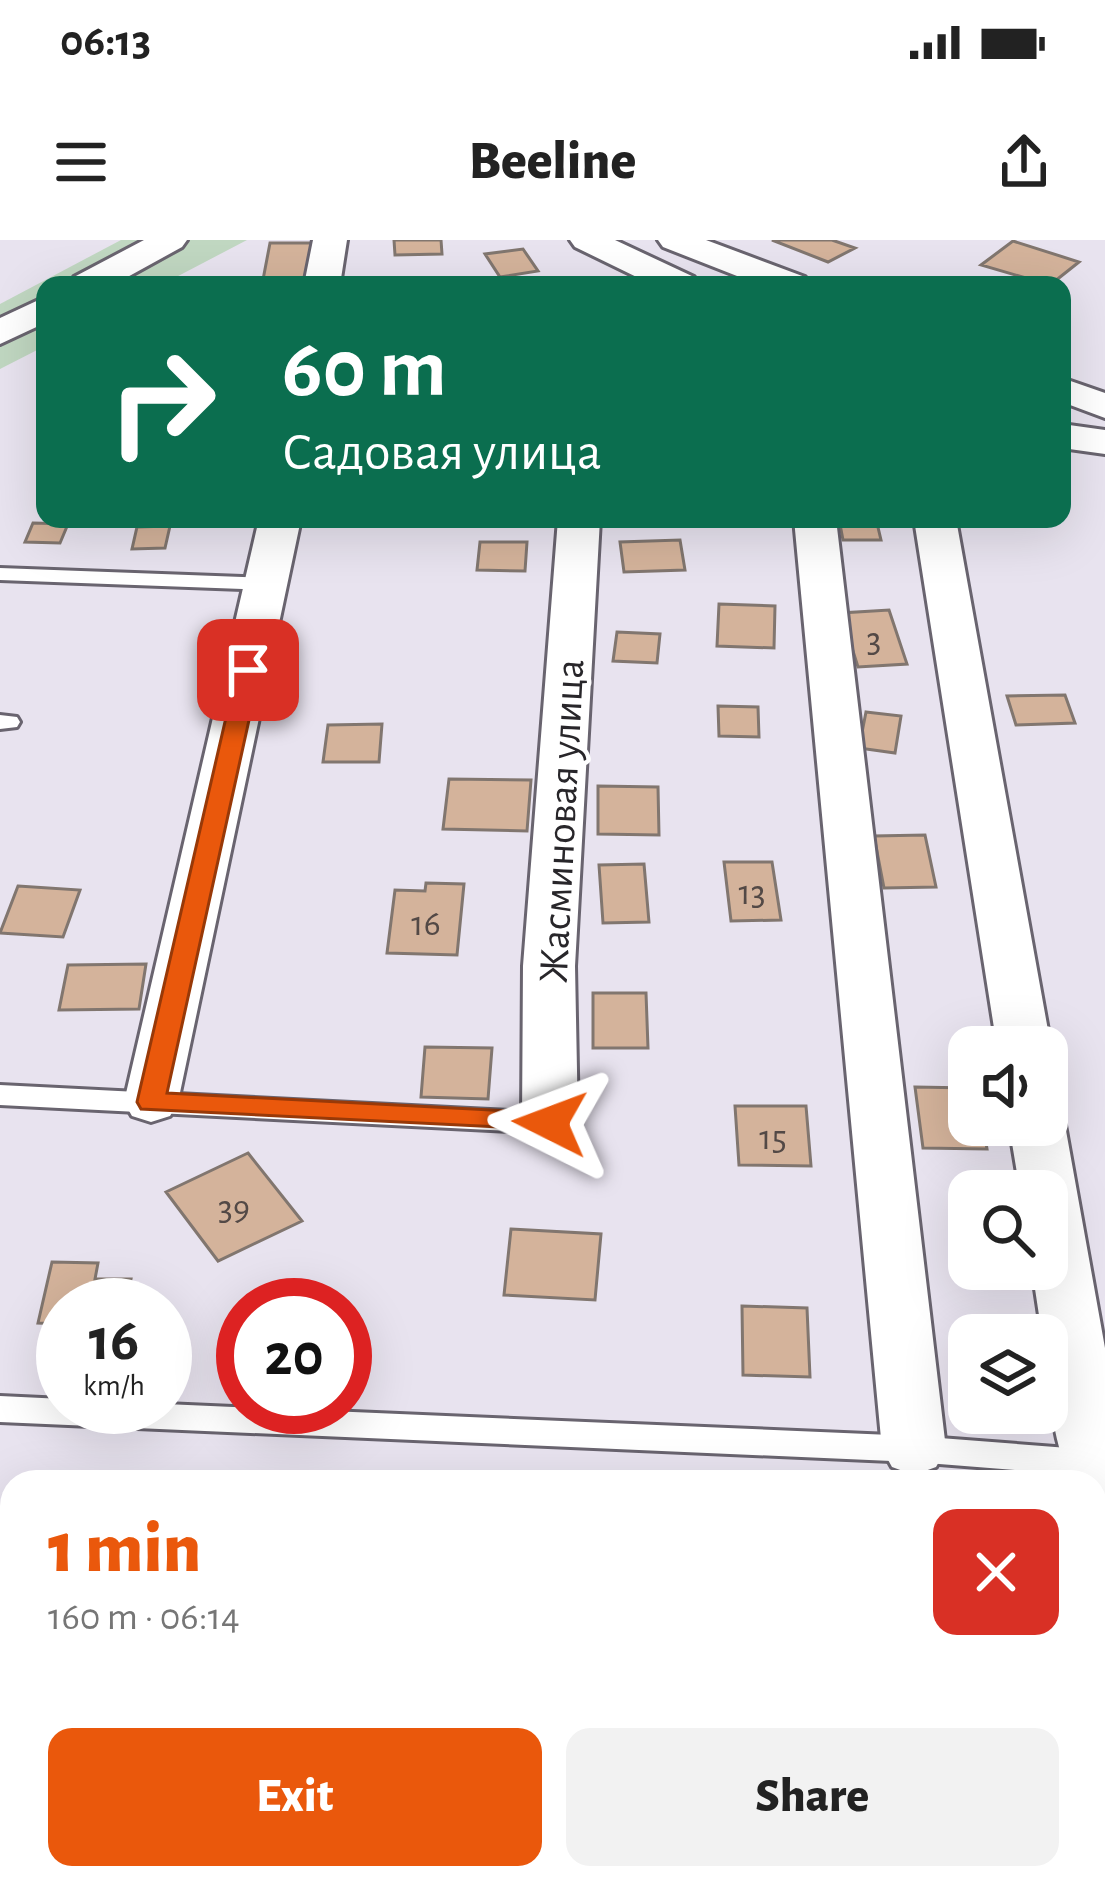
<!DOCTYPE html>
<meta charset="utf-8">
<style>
:root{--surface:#fff;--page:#f2f2f2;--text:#222;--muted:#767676;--accent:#ea580c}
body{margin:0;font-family:"Alegreya Sans",sans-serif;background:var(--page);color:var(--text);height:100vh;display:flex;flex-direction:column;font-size:45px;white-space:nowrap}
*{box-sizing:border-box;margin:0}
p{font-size:39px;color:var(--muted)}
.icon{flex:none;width:66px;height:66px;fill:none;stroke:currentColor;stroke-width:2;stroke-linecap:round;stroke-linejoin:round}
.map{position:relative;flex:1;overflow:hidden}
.side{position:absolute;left:0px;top:1230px;width:1107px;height:420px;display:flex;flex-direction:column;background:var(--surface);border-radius:36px 36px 0 0;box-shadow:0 12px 48px #0002}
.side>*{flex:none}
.banner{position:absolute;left:36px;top:36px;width:1035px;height:252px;border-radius:24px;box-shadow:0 12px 48px #0002;background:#0b6e4f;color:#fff;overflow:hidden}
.tools{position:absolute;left:948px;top:786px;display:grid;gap:24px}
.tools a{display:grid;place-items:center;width:120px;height:120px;border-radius:24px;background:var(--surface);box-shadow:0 12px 48px #0002;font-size:60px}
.speed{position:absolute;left:36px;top:1038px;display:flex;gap:24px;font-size:60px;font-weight:700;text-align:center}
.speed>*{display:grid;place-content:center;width:156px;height:156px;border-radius:50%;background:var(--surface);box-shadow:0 12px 48px #0002;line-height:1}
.speed small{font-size:30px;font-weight:400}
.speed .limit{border:18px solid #d22;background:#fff;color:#111}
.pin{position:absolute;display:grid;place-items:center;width:102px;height:102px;color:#fff;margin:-51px;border-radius:24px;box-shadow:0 6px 18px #0006}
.me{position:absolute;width:132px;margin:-66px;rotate:273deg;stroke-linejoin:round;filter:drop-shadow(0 0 9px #0008)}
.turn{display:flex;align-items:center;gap:42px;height:252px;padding:0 48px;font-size:54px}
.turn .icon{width:156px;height:156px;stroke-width:2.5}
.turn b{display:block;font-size:84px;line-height:102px}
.round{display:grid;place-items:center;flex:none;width:126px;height:126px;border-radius:24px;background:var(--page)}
.summary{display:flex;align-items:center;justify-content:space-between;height:204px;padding:0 48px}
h1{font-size:72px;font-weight:800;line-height:90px;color:var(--accent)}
.button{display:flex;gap:24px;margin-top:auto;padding:24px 48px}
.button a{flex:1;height:138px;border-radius:24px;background:var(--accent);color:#fff;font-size:48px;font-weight:800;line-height:138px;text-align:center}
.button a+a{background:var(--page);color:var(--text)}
.status{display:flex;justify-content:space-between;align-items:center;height:84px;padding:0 60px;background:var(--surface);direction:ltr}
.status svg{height:33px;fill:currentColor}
header{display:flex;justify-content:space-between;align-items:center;height:156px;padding:0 48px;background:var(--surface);font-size:54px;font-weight:800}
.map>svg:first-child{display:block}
.green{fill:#c0d7c1}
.building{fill:#d4b39b;stroke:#81766f;stroke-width:3}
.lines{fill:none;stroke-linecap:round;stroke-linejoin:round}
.lane-casing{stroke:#69646f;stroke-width:6}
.street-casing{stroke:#69646f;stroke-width:6}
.lane{fill:#fff;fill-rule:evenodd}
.street{fill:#fff;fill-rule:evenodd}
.route{fill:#ea580c;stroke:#983908;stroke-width:3}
.labels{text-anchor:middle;stroke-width:9;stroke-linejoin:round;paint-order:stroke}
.number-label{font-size:36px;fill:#534946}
.street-label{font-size:42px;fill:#28262a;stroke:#fff}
</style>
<div class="status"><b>06:13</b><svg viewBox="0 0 49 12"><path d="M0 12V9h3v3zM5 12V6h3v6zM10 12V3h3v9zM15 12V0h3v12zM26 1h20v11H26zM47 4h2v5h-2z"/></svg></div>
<header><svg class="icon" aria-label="menu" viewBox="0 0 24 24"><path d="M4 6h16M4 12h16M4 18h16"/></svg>Beeline<svg class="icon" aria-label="share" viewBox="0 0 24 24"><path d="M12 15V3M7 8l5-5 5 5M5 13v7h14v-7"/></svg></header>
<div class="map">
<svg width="1105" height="1650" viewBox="0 0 1105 1650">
<rect width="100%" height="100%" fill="#e8e3ef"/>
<path class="green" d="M121 0H247L161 45H45V106L0 129V64Z"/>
<path class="building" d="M394 0H441L442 14 395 15Z
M772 0H832L855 8 828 22Z
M1013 1 1079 22 1050 45 981 25Z
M270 3H322L315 45H262Z
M523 9 538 31 500 37 485 14Z
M839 279H876L881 300H843Z
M33 283 68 284 60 303 25 302Z
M170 286 165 308 132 309 137 287Z
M680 300 685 330 624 332 620 302Z
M480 302H527L525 331 477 330Z
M719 364 775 366 774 408 717 406Z
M889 370 907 424 858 427 841 373Z
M617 392 660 394 657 423 613 421Z
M1065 455 1075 483 1016 485 1007 456Z
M718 466 758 467 759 497 719 496Z
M866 472 901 476 895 513 859 508Z
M382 484 379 522H323L328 485Z
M449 539 531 540 527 591 443 589Z
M598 546 658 547 659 595 598 594Z
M925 595 936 647 884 648 874 596Z
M724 622H772L781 680 731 681Z
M644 624 649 682 603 683 599 625Z
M426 643 464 644 457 715 387 713 395 650 425 651Z
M18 646 80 650 63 697 0 693Z
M146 724 139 769 59 770 68 725Z
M593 753H646L648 808H593Z
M425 807 492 808 488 859 421 857Z
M915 847 969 848V885H983L987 909 923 908Z
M735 866H806L811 926 739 925Z
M248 913 302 981 218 1021 166 952Z
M511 989 601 994 595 1060 504 1055Z
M52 1022 98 1023 95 1039H131L126 1065H63V1084L38 1083Z
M742 1066 807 1068 810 1137 743 1135Z
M165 1085 182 1087 169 1132H165Z
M1096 1586 1105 1650H1024L1022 1638H1095Z
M205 1638H266L263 1650H203Z"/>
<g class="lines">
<defs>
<path id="lane" d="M0 328 268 338 279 344 268 350 0 340Z
M0 475 17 477 20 482 17 487 0 489Z
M0 845 550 873 564 883 550 893 0 865Z
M0 1156 63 1159V1167H165V1164L914 1196 1094 1210 1105 1214V1294L1095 1290V1242H1082L1080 1235 914 1222 0 1182Z"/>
<path id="street" d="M144 0H187L182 7 113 45H69L74 37Z
M313 0H347L340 45H304Z
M570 0H615L694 37 699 45H653L575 7Z
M658 0H706L805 37 810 45H760L663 7Z
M45 57V83L0 104V78Z
M1062 138 1105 153V178L1062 162Z
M1062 184 1105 190V214L1062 208Z
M259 279H301L178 862 170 876 151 882 132 876 124 862Z
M558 279H600L575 726 578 883 570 897 550 903 530 897 522 883 523 726Z
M794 279H836L946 1209 936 1227 914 1235 892 1227 882 1209Z
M914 279H956L1051 807 1047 813V807H997Z
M1047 868 1057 871 1065 885 1105 1108V1246L1095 1249V1242H1072C1051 1200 1047 1141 1047 1095H1042L1032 1029H1047V951H1020L1009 885H1047Z"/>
</defs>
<use href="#lane" class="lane-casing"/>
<use href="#street" class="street-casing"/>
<use href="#lane" class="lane"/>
<use href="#street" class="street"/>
</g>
<path class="route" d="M248 423 260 430 167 853 550 873 564 883 560 890 141 869 137 862 237 430Z"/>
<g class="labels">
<g class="number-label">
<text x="874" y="411">3</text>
<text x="752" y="664">13</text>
<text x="426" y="695">16</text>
<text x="773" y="909">15</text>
<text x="234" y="979">39</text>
</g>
<g class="street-label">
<text transform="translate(560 581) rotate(-87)" y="15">Жасминовая улица</text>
</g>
</g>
</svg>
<div class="tools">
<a><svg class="icon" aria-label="sound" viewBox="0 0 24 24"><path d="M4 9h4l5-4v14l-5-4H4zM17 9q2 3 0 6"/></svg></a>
<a><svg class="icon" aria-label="search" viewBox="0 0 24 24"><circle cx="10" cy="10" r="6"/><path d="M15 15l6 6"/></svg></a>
<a><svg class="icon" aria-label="layers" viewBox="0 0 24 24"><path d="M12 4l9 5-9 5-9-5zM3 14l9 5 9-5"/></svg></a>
</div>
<div class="speed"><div>16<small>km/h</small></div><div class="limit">20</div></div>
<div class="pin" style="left:248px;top:430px;background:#d93025"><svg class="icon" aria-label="arrive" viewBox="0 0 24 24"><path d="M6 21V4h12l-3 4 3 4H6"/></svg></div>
<svg class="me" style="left:550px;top:883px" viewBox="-20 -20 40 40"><path d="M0-17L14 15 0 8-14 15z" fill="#ea580c" stroke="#fff" stroke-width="4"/></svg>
<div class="banner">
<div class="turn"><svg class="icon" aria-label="right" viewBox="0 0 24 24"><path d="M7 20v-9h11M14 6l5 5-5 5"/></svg><div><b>60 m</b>Садовая улица</div></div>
</div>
<section class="side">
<div class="summary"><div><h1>1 min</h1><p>160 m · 06:14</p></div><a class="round" style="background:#d93025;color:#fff"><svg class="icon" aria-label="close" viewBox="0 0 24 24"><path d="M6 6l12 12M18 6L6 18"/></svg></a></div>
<div class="button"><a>Exit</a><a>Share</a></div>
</section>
</div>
